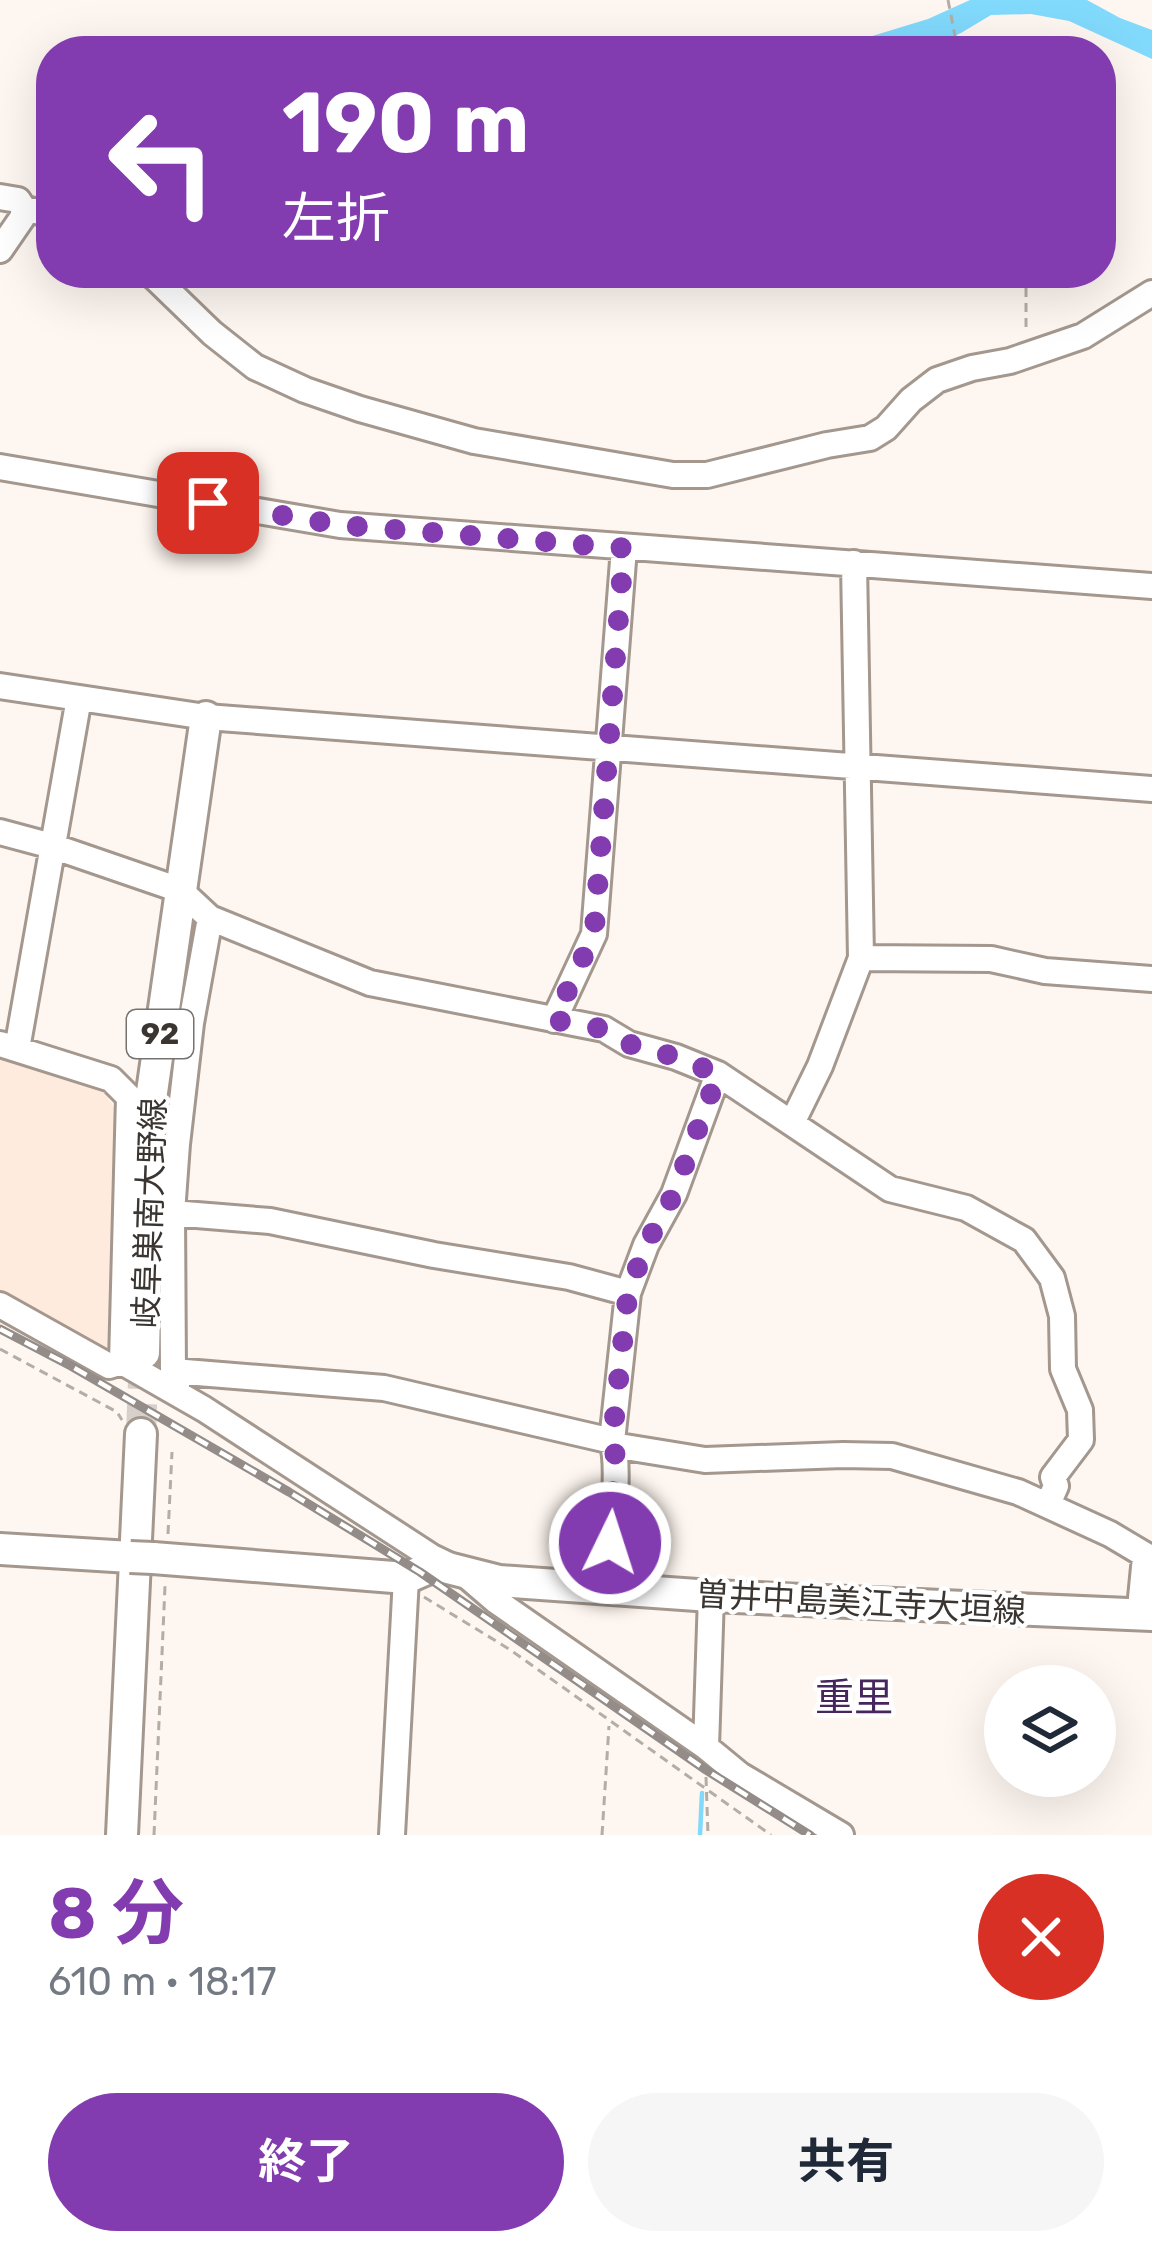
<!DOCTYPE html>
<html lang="ja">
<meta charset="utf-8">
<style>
:root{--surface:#fff;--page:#f6f6f7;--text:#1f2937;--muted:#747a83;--accent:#833caf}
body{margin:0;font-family:Rubik,"Noto Sans JP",sans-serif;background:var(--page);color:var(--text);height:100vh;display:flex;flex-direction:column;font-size:45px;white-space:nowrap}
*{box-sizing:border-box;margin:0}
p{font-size:39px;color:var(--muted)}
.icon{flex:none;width:66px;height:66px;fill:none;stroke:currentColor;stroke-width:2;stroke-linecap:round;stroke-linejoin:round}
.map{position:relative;height:1835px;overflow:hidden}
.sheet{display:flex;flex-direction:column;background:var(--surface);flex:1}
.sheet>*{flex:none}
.guide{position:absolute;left:36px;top:36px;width:1080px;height:252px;border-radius:48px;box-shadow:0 12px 48px #0002;background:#833caf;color:#fff;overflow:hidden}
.fabs{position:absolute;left:984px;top:1665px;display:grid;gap:24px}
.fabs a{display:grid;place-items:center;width:132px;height:132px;border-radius:50%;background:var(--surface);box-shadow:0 12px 48px #0002;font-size:60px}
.pin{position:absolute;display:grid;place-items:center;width:102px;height:102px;color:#fff;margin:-51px;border-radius:24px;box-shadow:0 6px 18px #0006}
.me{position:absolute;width:132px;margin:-66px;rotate:4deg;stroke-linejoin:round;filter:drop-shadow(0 0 9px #0008)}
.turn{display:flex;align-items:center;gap:42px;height:252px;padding:0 48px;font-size:54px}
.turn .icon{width:156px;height:156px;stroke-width:2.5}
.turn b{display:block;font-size:84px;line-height:102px}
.round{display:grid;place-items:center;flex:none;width:126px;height:126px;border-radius:63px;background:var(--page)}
.overview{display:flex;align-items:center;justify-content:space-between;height:204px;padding:0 48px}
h1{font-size:72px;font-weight:700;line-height:90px;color:var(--accent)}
.primary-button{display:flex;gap:24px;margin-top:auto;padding:24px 48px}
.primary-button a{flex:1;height:138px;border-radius:72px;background:var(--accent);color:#fff;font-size:48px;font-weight:700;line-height:138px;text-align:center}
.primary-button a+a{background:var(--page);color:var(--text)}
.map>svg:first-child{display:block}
.built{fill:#ffebdd}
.water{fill:#81d9fc}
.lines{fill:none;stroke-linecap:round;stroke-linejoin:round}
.stream{stroke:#81d9fc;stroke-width:4.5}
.major-tunnel{stroke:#d7cfca;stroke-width:30;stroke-dasharray:30 15;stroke-linecap:butt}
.minor-casing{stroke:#a3978e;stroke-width:30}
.major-casing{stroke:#a3978e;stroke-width:36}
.path{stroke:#b3ada7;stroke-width:3;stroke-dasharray:9 6;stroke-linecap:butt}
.minor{stroke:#fff;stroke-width:24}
.major{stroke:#fff;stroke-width:30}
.rail-casing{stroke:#938c88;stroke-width:9}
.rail{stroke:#fff;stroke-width:4.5;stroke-dasharray:14;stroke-linecap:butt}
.major-bridge-casing{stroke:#a3978e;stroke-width:36;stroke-linecap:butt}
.major-bridge{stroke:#fff;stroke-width:30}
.route{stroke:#833caf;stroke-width:21;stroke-dasharray:0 37.8}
.labels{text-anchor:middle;stroke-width:9;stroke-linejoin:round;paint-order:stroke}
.shield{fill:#fff;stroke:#75726f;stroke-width:3}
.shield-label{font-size:30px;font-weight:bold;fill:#3a3531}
.street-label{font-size:33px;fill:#3a3531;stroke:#fff}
.quarter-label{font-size:39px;fill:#47265e;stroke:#fff}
</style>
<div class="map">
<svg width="1152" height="1835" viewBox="0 0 1152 1835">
<rect width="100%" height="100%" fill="#fef6f0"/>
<path class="built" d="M0 1056 100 1085 118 1114 112 1353 0 1297Z"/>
<path class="water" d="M970 0H1087L1120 18 1152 30V59L1069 21 1031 14 991 15 961 33 923 51H823L928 19Z"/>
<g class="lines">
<path class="stream" d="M700 1835 702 1793"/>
<path class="major-tunnel" d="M141 1434 144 1353"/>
<defs>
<path id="minor" d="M0 197 18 200 24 209 51 214
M0 250 22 218 24 209
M150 273 212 333 255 367 305 390 360 409 474 441 673 475H707L827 445 870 438 886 428 911 400 937 380 972 368 1010 361 1083 336 1152 293
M0 467 340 525 1152 586
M0 686 206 717 1152 789
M0 832 52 846 180 890 210 918 370 983 604 1029 629 1044 676 1057 718 1074 890 1189 966 1208 1024 1240 1052 1278 1062 1316 1063 1369 1080 1410 1081 1440 1053 1477 1056 1486 1048 1504
M861 958 991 959 1045 971 1152 979
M554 1020 594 934 624 548
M0 1044 111 1079 129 1097 122 1362
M17 1049 79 698
M793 1121 820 1066 861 958 854 563
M172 1213 270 1221 434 1255 569 1277 628 1293
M0 1305 109 1366 122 1362 204 1409 432 1557 461 1571 496 1601 706 1747 740 1775 841 1835
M173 1371 384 1388 612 1441 619 1446 705 1460 843 1455 892 1456 1018 1492 1110 1534 1152 1559
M177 1387 173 1371 172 1213 177 1144 191 1023 210 918
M1145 1557 1141 1598 1146 1615
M606 1588C609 1554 622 1470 612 1441L628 1293 646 1245 674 1194 718 1074
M706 1747 711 1596
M392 1835 406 1578"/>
<path id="major" d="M144 1353 150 1106 206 717
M0 1549 130 1557
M153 1558 406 1578 436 1565 499 1581 711 1596 1152 1615
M122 1835 141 1434"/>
</defs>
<use href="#minor" class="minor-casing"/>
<use href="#major" class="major-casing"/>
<path class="path" d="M948 0 958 51
M1026 273V331
M0 1349 117 1412 122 1420
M168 1534 172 1452
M424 1597 509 1649 771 1835
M706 1777 708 1835
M154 1835 165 1586
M602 1835 609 1726"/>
<use href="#minor" class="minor"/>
<use href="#major" class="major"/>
<defs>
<path id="rail" d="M0 1329 71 1366 289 1492 420 1572 706 1770 810 1835"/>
</defs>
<use href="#rail" class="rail-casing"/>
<use href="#rail" class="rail"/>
<defs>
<path id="major-bridge" d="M130 1557 153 1558"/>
</defs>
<use href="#major-bridge" class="major-bridge-casing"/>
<use href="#major-bridge" class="major-bridge"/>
</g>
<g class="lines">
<path class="route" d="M208 503 340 525 624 548 594 934 554 1020 604 1029 629 1044 676 1057 718 1074 674 1194 646 1245 628 1293 612 1441 615 1453 610 1543"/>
</g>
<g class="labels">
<rect class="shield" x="127" y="1010" width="66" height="48" rx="9"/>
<g class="shield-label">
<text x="160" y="1044">92</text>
</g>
<g class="street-label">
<text transform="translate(149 1213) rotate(-88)" y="12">岐阜巣南大野線</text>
<text transform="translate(861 1602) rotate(3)" y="12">曽井中島美江寺大垣線</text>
</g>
<g class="quarter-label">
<text x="854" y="1711">重里</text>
</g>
</g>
</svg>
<div class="fabs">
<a><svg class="icon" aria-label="layers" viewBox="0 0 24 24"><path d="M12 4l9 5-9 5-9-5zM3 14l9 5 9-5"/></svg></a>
</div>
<div class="pin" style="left:208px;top:503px;background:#d93025"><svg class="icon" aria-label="arrive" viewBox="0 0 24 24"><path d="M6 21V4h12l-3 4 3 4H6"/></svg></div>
<svg class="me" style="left:610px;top:1543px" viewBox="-20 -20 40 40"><circle r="17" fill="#833caf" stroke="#fff" stroke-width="3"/><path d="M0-11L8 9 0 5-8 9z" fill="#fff"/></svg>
<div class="guide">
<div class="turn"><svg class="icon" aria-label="left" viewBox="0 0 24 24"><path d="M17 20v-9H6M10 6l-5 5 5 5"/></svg><div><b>190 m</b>左折</div></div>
</div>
</div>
<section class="sheet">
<div class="overview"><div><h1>8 分</h1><p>610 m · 18:17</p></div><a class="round" style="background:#d93025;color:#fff"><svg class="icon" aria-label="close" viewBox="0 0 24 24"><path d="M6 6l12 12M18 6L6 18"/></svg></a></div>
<div class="primary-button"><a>終了</a><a>共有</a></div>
</section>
